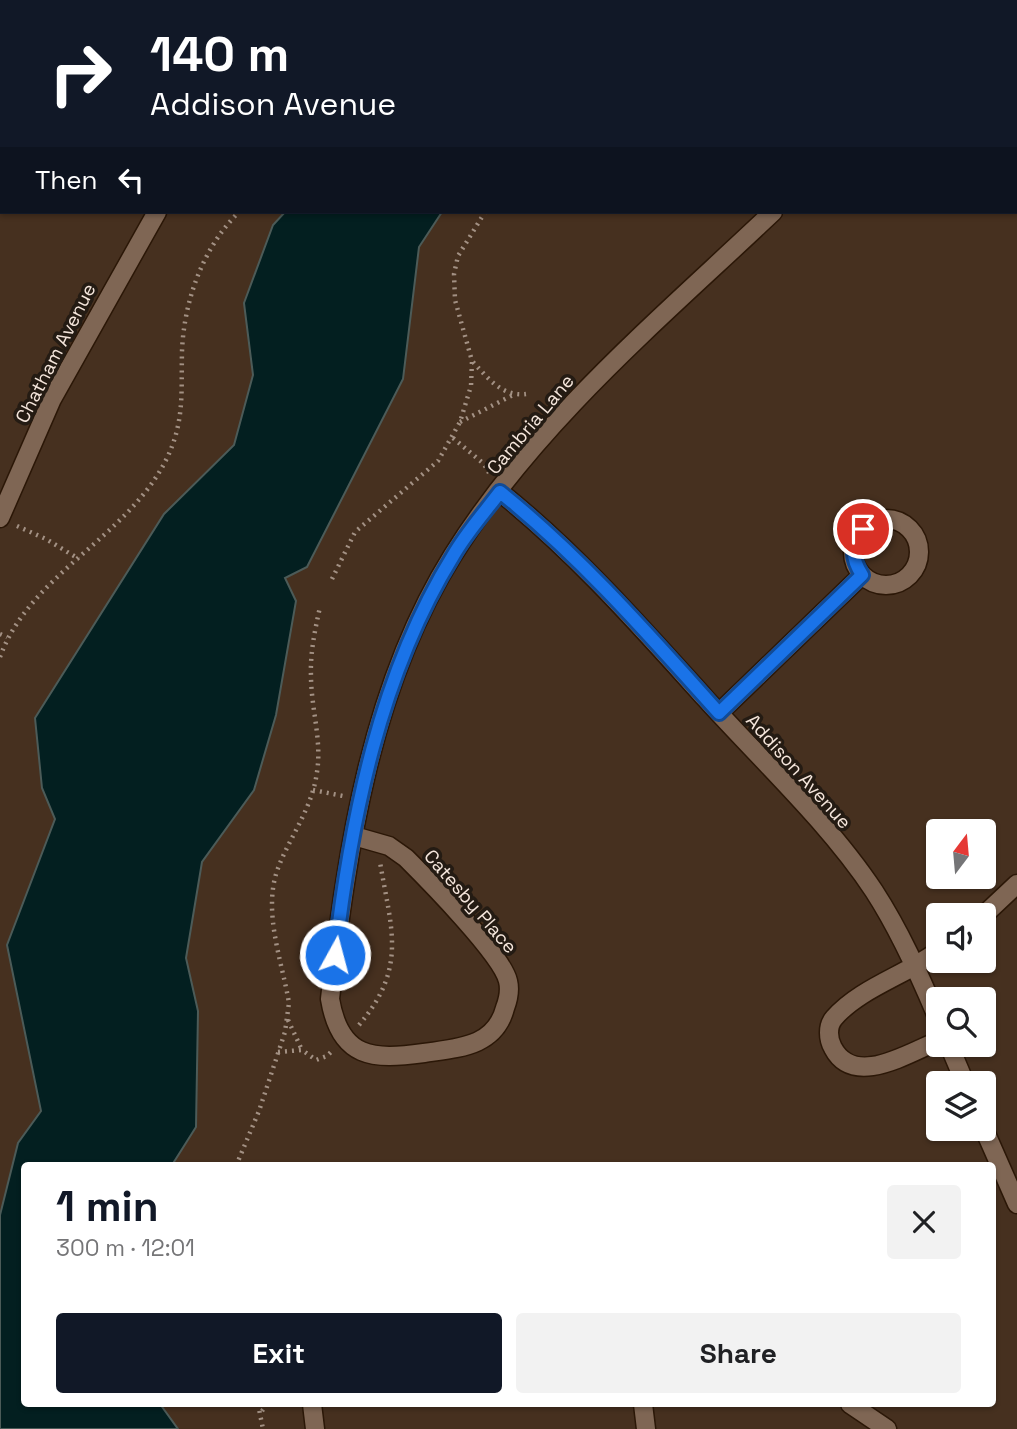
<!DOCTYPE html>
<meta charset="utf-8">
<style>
:root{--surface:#fff;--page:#f2f2f2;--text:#202124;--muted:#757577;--accent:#111827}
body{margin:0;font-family:"Space Grotesk",sans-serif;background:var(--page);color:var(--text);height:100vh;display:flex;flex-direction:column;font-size:26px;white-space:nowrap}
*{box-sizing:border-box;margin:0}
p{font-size:23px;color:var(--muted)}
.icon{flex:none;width:38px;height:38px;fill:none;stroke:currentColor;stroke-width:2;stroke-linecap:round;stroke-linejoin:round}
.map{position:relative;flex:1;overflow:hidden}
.sheet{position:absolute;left:21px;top:1162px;width:975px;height:245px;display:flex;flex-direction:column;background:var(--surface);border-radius:7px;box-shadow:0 2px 5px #0004}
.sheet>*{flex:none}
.banner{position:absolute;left:0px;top:0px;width:1018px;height:214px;box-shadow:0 2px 5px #0004;background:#111827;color:#fff;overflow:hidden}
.needle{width:46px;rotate:16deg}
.controls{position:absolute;left:926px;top:819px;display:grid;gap:14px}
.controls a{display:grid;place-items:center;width:70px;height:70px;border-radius:7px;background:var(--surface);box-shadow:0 2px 5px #0004;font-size:35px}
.pin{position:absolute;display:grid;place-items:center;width:60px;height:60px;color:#fff;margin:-30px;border:4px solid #fff;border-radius:50%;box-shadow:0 2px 7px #0007}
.me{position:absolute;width:77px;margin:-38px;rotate:7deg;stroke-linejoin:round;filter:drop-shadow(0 0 5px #0008)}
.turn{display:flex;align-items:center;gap:24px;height:147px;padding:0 35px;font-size:32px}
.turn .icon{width:91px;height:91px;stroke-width:2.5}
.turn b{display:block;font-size:49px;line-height:60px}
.then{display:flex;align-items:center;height:66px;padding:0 35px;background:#0003;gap:14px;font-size:26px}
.round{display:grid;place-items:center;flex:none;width:74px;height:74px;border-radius:7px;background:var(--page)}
.head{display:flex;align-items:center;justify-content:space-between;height:119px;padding:0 35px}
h1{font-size:42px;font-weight:800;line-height:52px;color:var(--accent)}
.action{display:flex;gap:14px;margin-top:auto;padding:14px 35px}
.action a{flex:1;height:80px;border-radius:7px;background:var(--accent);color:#fff;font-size:28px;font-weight:800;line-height:80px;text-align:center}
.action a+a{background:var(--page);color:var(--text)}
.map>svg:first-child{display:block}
.water{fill:#031f20;stroke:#4c5b58;stroke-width:2}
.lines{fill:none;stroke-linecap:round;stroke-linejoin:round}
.minor-casing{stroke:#2b1707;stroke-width:21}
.path{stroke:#a39184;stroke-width:4.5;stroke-dasharray:2 5;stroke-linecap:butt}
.minor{stroke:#7f6654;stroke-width:18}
.route-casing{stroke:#114b97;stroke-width:18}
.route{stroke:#1a73e8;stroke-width:12}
.labels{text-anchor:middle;stroke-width:7;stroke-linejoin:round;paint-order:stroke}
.street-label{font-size:19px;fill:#f5e6dc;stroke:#241b13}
</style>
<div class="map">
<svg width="1017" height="1429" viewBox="0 0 1017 1429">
<rect width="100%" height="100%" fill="#46301f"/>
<path class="water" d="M285 212H442L419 247 403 379 307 567 285 578 296 601 276 715 254 790 202 862 186 958 198 1011 196 1127 172 1165 24 1166V1404H160L178 1429H0V1215L18 1143 41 1111 7 945 55 819 42 788 35 718 164 514 234 445 253 375 244 303 273 225Z"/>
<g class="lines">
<defs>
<path id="minor" d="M296 2 297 0
M995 2 996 0
M500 492C576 553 640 626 706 699 761 760 829 823 874 891 900 931 920 976 938 1019
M0 518 52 399 157 212
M853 552a33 33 0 1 1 66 0a33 33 0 1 1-66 0Z
M719 713 862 575
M354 836 389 846 406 858C428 880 502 955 508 981 510 989 508 1000 505 1008 495 1047 458 1048 424 1053 373 1060 340 1059 330 999 347 848 371 686 453 555 536 422 660 319 773 212
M984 915 1017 884
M938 951C906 975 860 988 834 1018 827 1026 828 1039 833 1048 854 1088 908 1053 938 1041
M949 1045 965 1083
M984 1129 1017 1204
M312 1404 315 1429
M643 1404 646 1429
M850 1404 887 1429"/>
</defs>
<use href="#minor" class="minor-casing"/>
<path class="path" d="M365 2V0
M698 2V0
M473 362C488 378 502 397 526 394
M460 422 513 395
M453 438 484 464 489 473
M17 526 46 539 79 559
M332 579 355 532 438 461 460 422 471 386 472 361 455 300 454 274 458 256 485 212
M0 634 7 637
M0 657C30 574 126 539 166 460 185 422 181 392 182 351 184 301 203 247 239 212
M313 790 343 796
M288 1020 302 1050
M359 1025C408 967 391 929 380 862
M278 1052 302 1050 316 1060 327 1056 333 1050
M236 1166 259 1111 285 1032 289 1003C282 961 263 913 277 871 289 837 312 810 317 772 322 740 311 708 311 676 310 653 315 630 320 607
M258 1404 263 1429
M262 1411 267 1404"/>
<use href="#minor" class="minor"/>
</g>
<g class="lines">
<defs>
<path id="route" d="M335 955C351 818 380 674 453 556 466 533 484 513 500 492 581 557 649 635 719 713L862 575C851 558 851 545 863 529"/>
</defs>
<use href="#route" class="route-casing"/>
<use href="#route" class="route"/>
</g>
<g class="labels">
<g class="street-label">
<text transform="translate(55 353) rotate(-63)" y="7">Chatham Avenue</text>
<text transform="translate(530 424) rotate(-50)" y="7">Cambria Lane</text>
<text transform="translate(799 771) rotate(48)" y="7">Addison Avenue</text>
<text transform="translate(471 901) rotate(49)" y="7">Catesby Place</text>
</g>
</g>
</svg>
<div class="controls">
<a><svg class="needle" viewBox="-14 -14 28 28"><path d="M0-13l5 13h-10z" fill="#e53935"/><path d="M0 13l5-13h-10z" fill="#757577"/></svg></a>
<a><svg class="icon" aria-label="sound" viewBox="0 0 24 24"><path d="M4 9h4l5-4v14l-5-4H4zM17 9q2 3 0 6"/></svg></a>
<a><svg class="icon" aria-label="search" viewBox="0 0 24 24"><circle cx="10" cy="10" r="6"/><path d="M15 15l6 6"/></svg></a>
<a><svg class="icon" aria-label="layers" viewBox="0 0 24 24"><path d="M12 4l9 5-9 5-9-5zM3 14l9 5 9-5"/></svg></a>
</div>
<div class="pin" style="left:863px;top:529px;background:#d93025"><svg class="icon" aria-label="arrive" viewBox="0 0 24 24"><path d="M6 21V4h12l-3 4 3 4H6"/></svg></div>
<svg class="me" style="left:335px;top:955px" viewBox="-20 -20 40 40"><circle r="17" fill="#1a73e8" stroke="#fff" stroke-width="3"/><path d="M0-11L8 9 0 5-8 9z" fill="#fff"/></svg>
<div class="banner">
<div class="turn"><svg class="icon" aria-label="right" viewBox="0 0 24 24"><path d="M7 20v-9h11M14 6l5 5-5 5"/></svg><div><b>140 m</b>Addison Avenue</div></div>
<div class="then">Then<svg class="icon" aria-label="left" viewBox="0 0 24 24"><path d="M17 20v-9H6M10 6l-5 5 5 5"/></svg></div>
</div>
<section class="sheet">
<div class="head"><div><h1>1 min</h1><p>300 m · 12:01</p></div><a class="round"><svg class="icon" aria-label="close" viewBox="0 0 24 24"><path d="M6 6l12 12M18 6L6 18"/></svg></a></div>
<div class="action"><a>Exit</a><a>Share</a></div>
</section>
</div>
